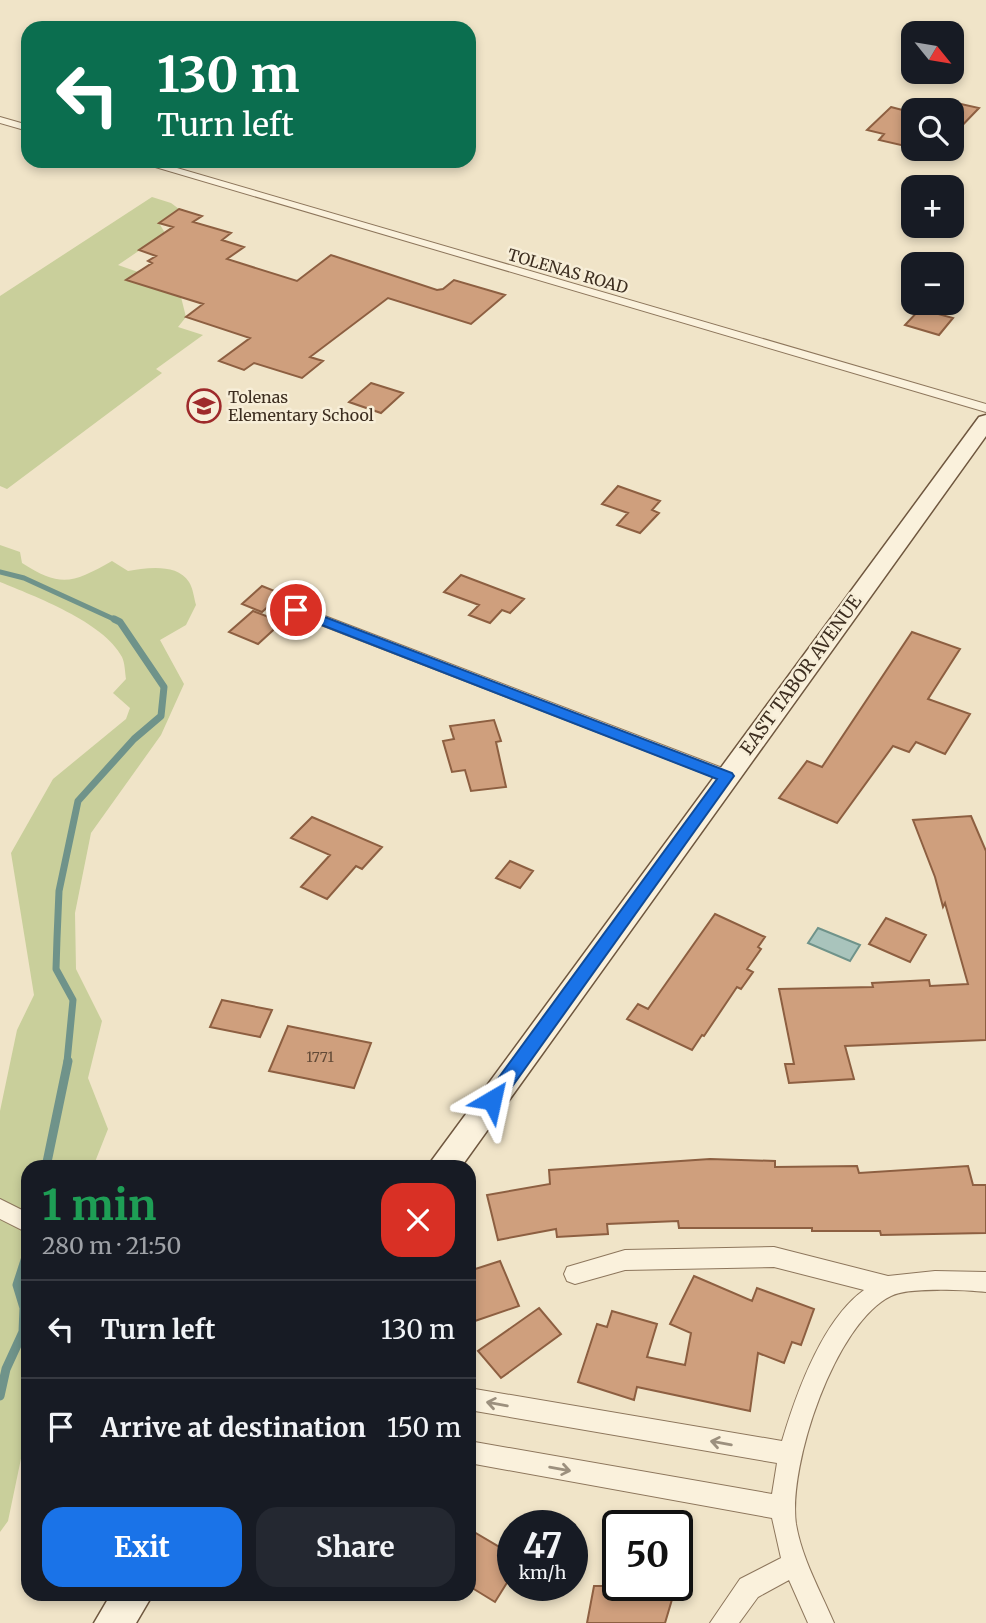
<!DOCTYPE html>
<meta charset="utf-8">
<style>
:root{--surface:#171b24;--page:#242831;--text:#f1f3f6;--muted:#9ea1a6;--line:#363941;--accent:#1a73e8}
body{margin:0;font-family:Merriweather,serif;background:var(--page);color:var(--text);height:100vh;display:flex;flex-direction:column;font-size:26px;white-space:nowrap}
*{box-sizing:border-box;margin:0}
p{font-size:23px;color:var(--muted)}
.icon{flex:none;width:38px;height:38px;fill:none;stroke:currentColor;stroke-width:2;stroke-linecap:round;stroke-linejoin:round}
.map{position:relative;flex:1;overflow:hidden}
.sheet{position:absolute;left:21px;top:1160px;width:455px;height:441px;display:flex;flex-direction:column;background:var(--surface);border-radius:21px;box-shadow:0 4px 10px #0003}
.sheet>*{flex:none}
.guide{position:absolute;left:21px;top:21px;width:455px;height:147px;border-radius:21px;box-shadow:0 4px 10px #0003;background:#0b6e4f;color:#fff;overflow:hidden}
.needle{width:46px;rotate:120deg}
.tools{position:absolute;left:901px;top:21px;display:grid;gap:14px}
.tools a{display:grid;place-items:center;width:63px;height:63px;border-radius:14px;background:var(--surface);box-shadow:0 4px 10px #0003;font-size:35px}
.speed{position:absolute;left:497px;top:1510px;display:flex;gap:14px;font-size:35px;font-weight:700;text-align:center}
.speed>*{display:grid;place-content:center;width:91px;height:91px;border-radius:50%;background:var(--surface);box-shadow:0 4px 10px #0003;line-height:1}
.speed small{font-size:18px;font-weight:400}
.speed .limit{border:4px solid #111;border-radius:10px;background:#fff;color:#111}
.pin{position:absolute;display:grid;place-items:center;width:60px;height:60px;color:#fff;margin:-30px;border:4px solid #fff;border-radius:50%;box-shadow:0 2px 7px #0007}
.me{position:absolute;width:77px;margin:-38px;rotate:36deg;stroke-linejoin:round;filter:drop-shadow(0 0 5px #0008)}
.turn{display:flex;align-items:center;gap:24px;height:147px;padding:0 21px;font-size:32px}
.turn .icon{width:91px;height:91px;stroke-width:2.5}
.turn b{display:block;font-size:49px;line-height:60px}
.round{display:grid;place-items:center;flex:none;width:74px;height:74px;border-radius:21px;background:var(--page)}
.headline{display:flex;align-items:center;justify-content:space-between;height:119px;padding:0 21px}
h1{font-size:42px;font-weight:700;line-height:52px;color:#1e9e55}
.button{display:flex;gap:14px;margin-top:auto;padding:14px 21px}
.button a{flex:1;height:80px;border-radius:21px;background:var(--accent);color:#fff;font-size:28px;font-weight:700;line-height:80px;text-align:center}
.button a+a{background:var(--page);color:var(--text)}
ul{padding:0;list-style:none}
li{display:flex;align-items:center;gap:21px;height:98px;padding:0 21px;border-top:2px solid var(--line)}
li div{flex:1}
li b{display:block;font-size:26px}
li em{font-style:normal}
.map>svg:first-child{display:block}
.green{fill:#c9cf9b}
.water{fill:#a9c4bc;stroke:#6f938a;stroke-width:2}
.lines{fill:none;stroke-linecap:round;stroke-linejoin:round}
.stream-far2{stroke:#6f938a;stroke-width:5}
.stream-far1{stroke:#6f938a;stroke-width:7}
.stream{stroke:#6f938a;stroke-width:9}
.building{fill:#cf9f7d;stroke:#8d5f41;stroke-width:2}
.minor-casing{stroke:#8d765c;stroke-width:2}
.secondary-casing{stroke:#6f573f;stroke-width:3}
.minor{fill:#faf1dc;fill-rule:evenodd}
.secondary{fill:#faf1dc;fill-rule:evenodd}
.oneway{stroke:#9c907e}
.route{fill:#1a73e8;stroke:#114b97;stroke-width:2}
.labels{text-anchor:middle;stroke-width:5;stroke-linejoin:round;paint-order:stroke}
.number-label{font-size:14px;fill:#624a37}
.far-street-label{font-size:16px;fill:#3d2e20;stroke:#f7eed8}
.far-poi-label{font-size:16px;fill:#3d2e20;stroke:#f7eed8;text-anchor:start}
.street-label{font-size:18px;fill:#3d2e20;stroke:#f7eed8}
</style>
<div class="map">
<svg width="986" height="1623" viewBox="0 0 986 1623">
<rect width="100%" height="100%" fill="#f0e4c8"/>
<path class="green" d="M152 197 171 203 179 209 159 223 165 233 118 265 138 272 127 279 181 297 186 317 178 327 203 335 156 369 162 373 7 489 0 486V296Z
M0 545 20 552 22 563C61 588 73 583 112 561L128 571C146 568 177 563 189 582 193 588 194 598 196 605L186 625 160 640 184 684 161 735 91 833 75 913 76 969 102 1021 88 1078 108 1129 93 1167H28V1425L8 1521 0 1532V1111L17 1030 34 995 11 853 53 779 126 719 130 708 113 693 126 679C125 673 125 663 122 657 104 622 34 596 0 582Z"/>
<path class="water" d="M818 928 860 945 850 961 808 943Z"/>
<g class="lines">
<path class="stream-far2" d="M0 572 24 578 118 621"/>
<path class="stream-far1" d="M67 1062 73 1000 56 969 57 938 59 891 78 801 134 739 161 716 164 687 120 622 114 619"/>
<path class="stream" d="M46 1167 68 1061
M0 1396 6 1369 23 1332 24 1308 17 1285 28 1251"/>
</g>
<path class="building" d="M952 102 979 108 952 136Z
M891 107 914 113V148L879 140 884 134 867 130Z
M179 209 202 216 193 222 231 233 222 240 244 247 227 259 297 281 331 255 437 290 443 289 454 280 505 295 471 324 388 298 310 357 323 361 302 378 254 363 244 370 219 361 250 338 186 317 203 304 126 280 152 263 148 261 156 256 139 250 173 227 159 223Z
M920 309 953 318 939 335 905 325Z
M371 383 403 393 381 413 349 402Z
M618 486 660 501 652 510 659 513 640 533 617 525 628 513 602 504Z
M461 575 524 599 510 613 502 610 490 623 469 615 479 605 444 592Z
M262 586 282 594 262 612 242 604Z
M253 611 282 622 258 644 229 632Z
M912 632 960 649 928 699 970 714 945 754 916 742 909 752 893 746 837 823 779 798 807 761 822 767Z
M494 720 501 741 496 742 506 787 471 791 465 770 452 772 443 741 454 739 450 726Z
M971 816 986 851V1040L845 1046 854 1079 789 1083 785 1064H794L779 989 873 987 872 983 929 980 930 986 968 984 945 903 943 907 935 877 913 820Z
M312 817 382 847 362 869 356 866 327 899 301 887 330 855 291 838Z
M510 861 533 871 520 888 496 878Z
M715 914 765 937 758 947 761 949 747 969 753 972 741 989 737 987 704 1036 702 1035 692 1050 627 1019 638 1004 648 1009Z
M886 918 926 935 910 962 869 944Z
M222 1000 272 1010 260 1037 210 1027Z
M288 1026 371 1043 354 1088 269 1071Z
M710 1159 775 1161V1167L857 1166 859 1173 968 1166 973 1185H986V1233L881 1235 880 1231H812V1228H679L678 1221 607 1224 608 1234 557 1237 556 1229 498 1240 487 1195 550 1184 549 1170Z
M500 1261 519 1306 469 1323V1271Z
M694 1276 752 1301 757 1288 814 1309 801 1345 792 1342 784 1363 758 1353 750 1411 637 1387 634 1400 578 1382 597 1324 607 1327 612 1311 657 1324 647 1357 685 1365 691 1333 670 1324Z
M539 1308 561 1334 501 1378 478 1351Z
M469 1529 513 1555V1573L495 1602 469 1586Z
M594 1586H676L665 1623H587Z"/>
<g class="lines">
<defs>
<path id="minor" d="M0 117 28 125V131L0 123Z
M135 161H153L986 404V412Z
M296 605 733 772 736 776 733 780H721L290 613 288 610Z
M0 1199 28 1213V1233L0 1219Z
M774 1247 888 1276 935 1271 986 1272V1292C966 1290 908 1287 891 1296 835 1323 788 1465 796 1524 802 1559 820 1590 834 1623H808L789 1580 758 1597 739 1623H710L740 1579 781 1558 772 1518 469 1463V1441L772 1494 777 1463 469 1410V1388L782 1441C796 1394 822 1320 864 1290L774 1267 625 1270 575 1284 567 1281 564 1274 567 1267 625 1250Z"/>
<path id="secondary" d="M986 415V436L461 1167H427L979 417Z
M111 1594H153L136 1623H94Z"/>
</defs>
<use href="#minor" class="minor-casing"/>
<use href="#secondary" class="secondary-casing"/>
<use href="#minor" class="minor"/>
<use href="#secondary" class="secondary"/>
</g>
<defs><path id="oneway-shaft" d="M-6 0H5M1.5-3L5.5 0L1.5 3" fill="none" stroke-width="1.6" stroke-linecap="round" stroke-linejoin="round" transform="scale(1.75)"/></defs>
<g class="oneway">
<use href="#oneway-shaft" transform="translate(497 1404) rotate(-170)"/>
<use href="#oneway-shaft" transform="translate(721 1443) rotate(-170)"/>
<use href="#oneway-shaft" transform="translate(560 1469) rotate(10)"/>
</g>
<path class="route" d="M296 606 732 773 734 776 499 1105 492 1107 486 1105 483 1100 486 1095 717 779 291 613V607Z"/>
<defs>
<symbol id="school-ring" viewBox="-11 -11 22 22"><circle r="9.5" fill="#f7eed8" stroke="#9e2a2b" stroke-width="1.5"/><path d="M0-5L7-2L0 1L-7-2ZM-4 1L0 2.5L4 1V4Q0 6-4 4Z" fill="#9e2a2b"/></symbol>
</defs>
<g fill-rule="evenodd">
<use href="#school-ring" x="185" y="387" width="38" height="38"/>
</g>
<g class="labels">
<g class="number-label">
<text x="320" y="1062">1771</text>
</g>
<g class="far-street-label">
<text transform="translate(568 271) rotate(16)" y="6">TOLENAS ROAD</text>
</g>
<g class="far-poi-label">
<text x="228" y="403">Tolenas<tspan x="228" dy="18">Elementary School</tspan></text>
</g>
<g class="street-label">
<text transform="translate(801 675) rotate(-54)" y="6">EAST TABOR AVENUE</text>
</g>
</g>
</svg>
<div class="tools">
<a><svg class="needle" viewBox="-14 -14 28 28"><path d="M0-13l5 13h-10z" fill="#e53935"/><path d="M0 13l5-13h-10z" fill="#9ea1a6"/></svg></a>
<a><svg class="icon" aria-label="search" viewBox="0 0 24 24"><circle cx="10" cy="10" r="6"/><path d="M15 15l6 6"/></svg></a>
<a>+</a>
<a>−</a>
</div>
<div class="speed"><div>47<small>km/h</small></div><div class="limit">50</div></div>
<div class="pin" style="left:296px;top:610px;background:#d93025"><svg class="icon" aria-label="arrive" viewBox="0 0 24 24"><path d="M6 21V4h12l-3 4 3 4H6"/></svg></div>
<svg class="me" style="left:492px;top:1100px" viewBox="-20 -20 40 40"><path d="M0-17L14 15 0 8-14 15z" fill="#1a73e8" stroke="#fff" stroke-width="4"/></svg>
<div class="guide">
<div class="turn"><svg class="icon" aria-label="left" viewBox="0 0 24 24"><path d="M17 20v-9H6M10 6l-5 5 5 5"/></svg><div><b>130 m</b>Turn left</div></div>
</div>
<section class="sheet">
<div class="headline"><div><h1>1 min</h1><p>280 m · 21:50</p></div><a class="round" style="background:#d93025;color:#fff"><svg class="icon" aria-label="close" viewBox="0 0 24 24"><path d="M6 6l12 12M18 6L6 18"/></svg></a></div>
<ul>
<li><svg class="icon" aria-label="left" viewBox="0 0 24 24"><path d="M17 20v-9H6M10 6l-5 5 5 5"/></svg><div><b>Turn left</b></div><em>130 m</em></li>
<li><svg class="icon" aria-label="arrive" viewBox="0 0 24 24"><path d="M6 21V4h12l-3 4 3 4H6"/></svg><div><b>Arrive at destination</b></div><em>150 m</em></li>
</ul>
<div class="button"><a>Exit</a><a>Share</a></div>
</section>
</div>
